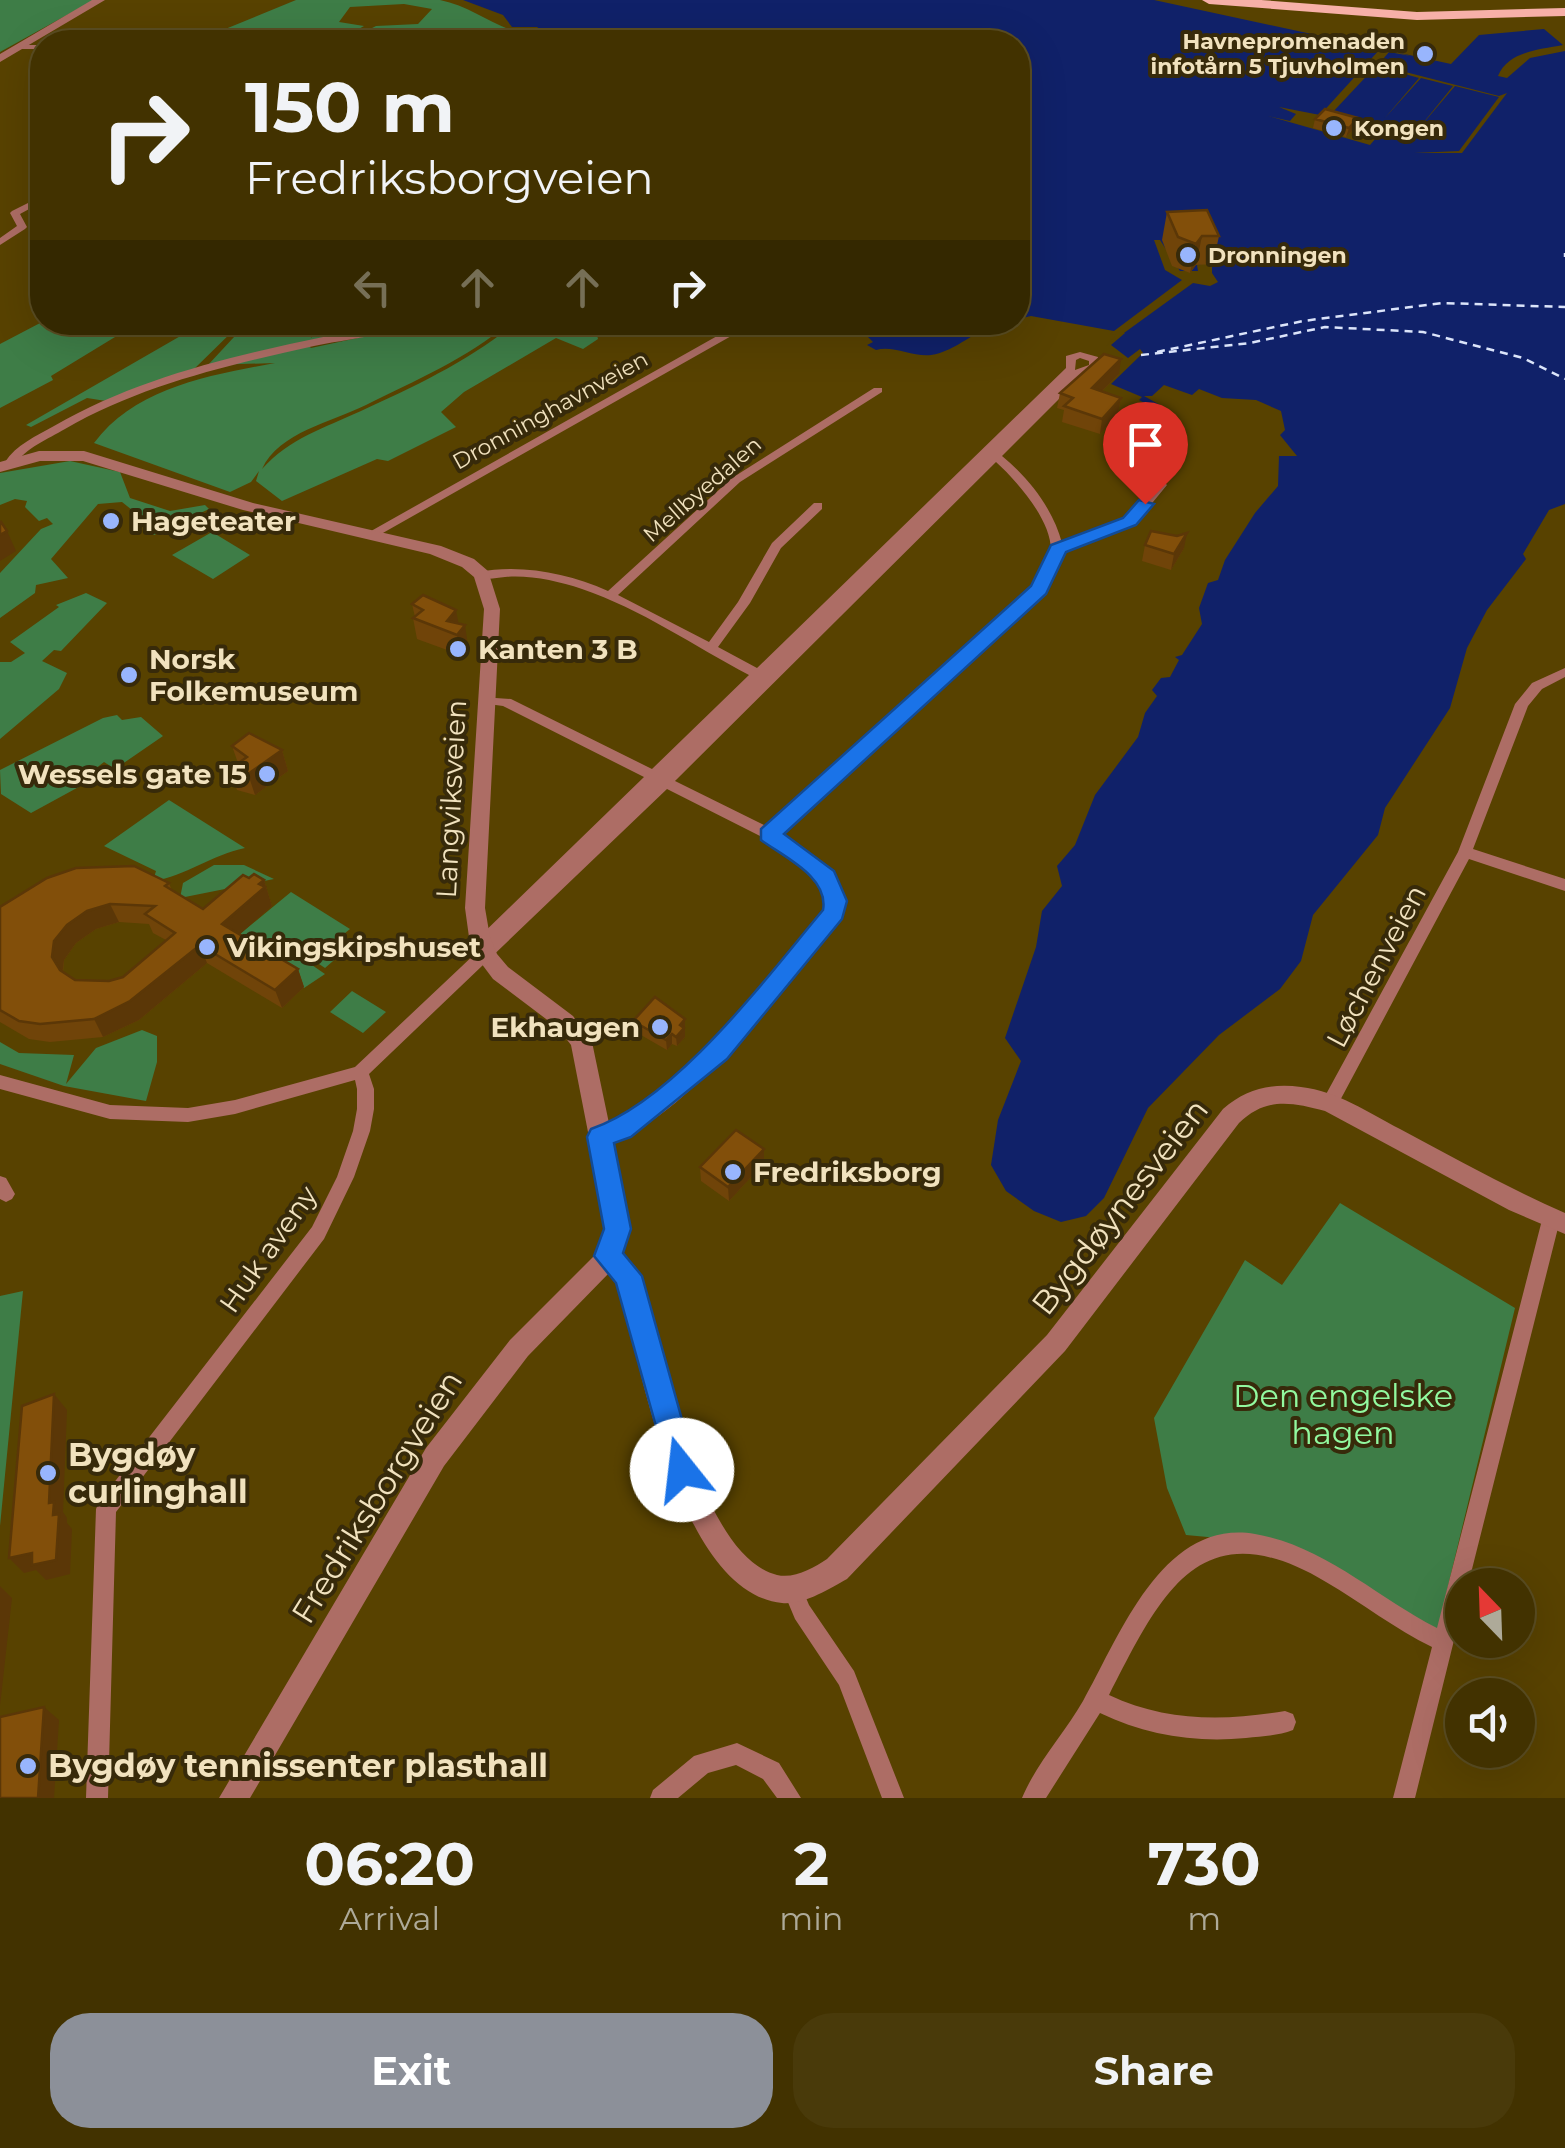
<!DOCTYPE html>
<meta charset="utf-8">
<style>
:root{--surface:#423200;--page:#493a0a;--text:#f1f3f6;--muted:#aeaa99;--line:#5a4d22;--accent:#8c9099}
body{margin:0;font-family:Montserrat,sans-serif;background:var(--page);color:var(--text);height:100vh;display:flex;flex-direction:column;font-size:38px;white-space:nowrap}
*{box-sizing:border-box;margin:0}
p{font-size:32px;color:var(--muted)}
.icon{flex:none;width:55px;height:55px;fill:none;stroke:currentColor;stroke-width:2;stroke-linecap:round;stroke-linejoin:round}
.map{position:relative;height:1798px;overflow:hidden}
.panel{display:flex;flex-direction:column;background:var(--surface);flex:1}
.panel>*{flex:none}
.guide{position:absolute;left:30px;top:30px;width:1000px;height:305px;border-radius:40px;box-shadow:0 10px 40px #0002,0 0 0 2px var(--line);background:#423200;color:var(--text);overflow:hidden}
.needle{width:65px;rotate:337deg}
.controls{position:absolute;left:1445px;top:1568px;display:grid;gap:20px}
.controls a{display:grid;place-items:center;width:90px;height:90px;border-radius:50%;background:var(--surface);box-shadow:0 10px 40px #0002,0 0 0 2px var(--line);font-size:50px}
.pin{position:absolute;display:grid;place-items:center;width:85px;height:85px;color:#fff;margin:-102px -42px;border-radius:50% 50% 50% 0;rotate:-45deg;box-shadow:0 0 10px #0007}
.pin .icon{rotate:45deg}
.me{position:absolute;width:110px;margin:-55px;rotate:344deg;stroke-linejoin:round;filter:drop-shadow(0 0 8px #0008)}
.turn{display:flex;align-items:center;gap:35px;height:210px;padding:0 50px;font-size:45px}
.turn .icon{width:130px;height:130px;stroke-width:2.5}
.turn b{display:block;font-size:70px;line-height:85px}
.lanes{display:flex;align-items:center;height:95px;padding:0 50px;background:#0003;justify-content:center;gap:50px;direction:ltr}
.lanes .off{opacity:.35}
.eta{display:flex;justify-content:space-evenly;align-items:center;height:170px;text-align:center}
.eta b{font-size:60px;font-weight:700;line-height:70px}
.action{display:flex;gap:20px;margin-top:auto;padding:20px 50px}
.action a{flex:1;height:115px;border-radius:40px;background:var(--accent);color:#fff;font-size:40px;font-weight:700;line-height:115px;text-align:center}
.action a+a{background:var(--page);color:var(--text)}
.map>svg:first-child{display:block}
.green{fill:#3e7d47}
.water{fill:#102169}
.pier{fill:#584200}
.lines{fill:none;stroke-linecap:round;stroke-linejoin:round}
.ferry{stroke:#dbe4fa;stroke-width:2.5;stroke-dasharray:8 6;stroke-linecap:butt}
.minor{fill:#ad6d65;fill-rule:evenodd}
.tertiary{fill:#ad6d65;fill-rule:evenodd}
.trunk{fill:#f7b0a8;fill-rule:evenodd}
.wall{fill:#704409;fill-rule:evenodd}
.shaded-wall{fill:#5b3707}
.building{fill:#824f0a;stroke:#5b3707;stroke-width:2.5;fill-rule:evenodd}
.route{fill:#1a73e8;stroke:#114b97;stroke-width:2.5}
.poi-dot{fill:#98b5fd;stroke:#372a0a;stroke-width:4}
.labels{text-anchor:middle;stroke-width:8;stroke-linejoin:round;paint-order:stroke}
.far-poi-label{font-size:22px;font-weight:bold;fill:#f1e2be;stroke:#372a0a;text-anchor:start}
.far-street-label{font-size:22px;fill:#f1e2be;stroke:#372a0a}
.poi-label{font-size:28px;font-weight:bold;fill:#f1e2be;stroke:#372a0a;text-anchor:start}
.street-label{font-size:28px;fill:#f1e2be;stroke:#372a0a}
.near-street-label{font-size:32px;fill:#f1e2be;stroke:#372a0a}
.near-park-label{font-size:32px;fill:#92f99f;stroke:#372a0a}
.near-poi-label{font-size:32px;font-weight:bold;fill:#f1e2be;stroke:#372a0a;text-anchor:start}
</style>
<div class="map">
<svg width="1565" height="1798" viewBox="0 0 1565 1798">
<rect width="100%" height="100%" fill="#584200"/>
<path class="green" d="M0 0H94L0 52Z
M296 0C342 0 395 0 440 0 470 6 492 25 520 33L512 42H345L376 26 418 24 432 9 404 4 350 7 339 22 364 26 357 30 326 28 294 42H216L218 32Z
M42 322 138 323 51 376 53 380 0 408V344Z
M203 323H241L191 372 106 401 87 398 31 427 26 425Z
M247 323H323L314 328 311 338 326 323H405L308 345 311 348 427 323H509C468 358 414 381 366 405 332 422 279 432 262 469 290 438 324 428 361 411 414 387 471 360 515 323H594L598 339 583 349 556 338 464 392 441 412 456 427 388 461 377 459 282 501 256 481 259 471 251 482 230 492 94 443C136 387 211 375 275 363L208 365Z
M70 461 120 472 130 498 170 511 205 505 209 509 154 535 133 520 137 514 122 502 98 504 51 559 68 578 36 585 35 593 0 618V573L41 529 53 524 47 518 39 521 25 507 27 501 15 499 0 505V473Z
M212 532 250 555 213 579 172 555Z
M86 593 107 603 61 651 54 650 42 661 67 673 59 689 0 739V662H11L25 653 10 642 59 607 56 605Z
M117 715 122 720 141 717 163 736 115 769 104 762 90 773 97 777 31 813 1 794 0 770 103 718Z
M169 800 245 848C211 855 186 876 153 881L156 871 104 846Z
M214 865H244L274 879 180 898 183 883Z
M291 892 350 929 328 947 340 955 325 968 313 960 309 963 325 974 304 988 229 943Z
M352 991 386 1012 363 1033 330 1012Z
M142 1030 157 1036V1062L146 1101 64 1086 0 1064V1042L19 1053 74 1055 66 1084 96 1048Z
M1340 1203 1515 1308 1436 1636 1283 1544 1186 1535 1167 1488 1154 1418 1245 1260 1282 1285Z
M23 1291 0 1526V1296Z"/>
<path class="water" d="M463 0H1154L1451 64 1479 35 1544 29 1563 45C1536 50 1508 52 1498 76L1507 78 1530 58 1565 51V504L1549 510 1523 554 1526 559 1487 610 1467 648 1450 708 1385 808 1378 835 1313 915 1301 961 1280 989 1219 1035 1148 1108 1104 1198 1086 1216 1061 1222 1034 1211 1006 1191 991 1165 998 1120 1021 1061 1005 1038 1036 947 1042 911 1062 886 1057 866 1075 845 1095 795 1138 737 1145 713 1157 696 1152 690 1161 678 1170 677 1179 660 1175 657 1182 655 1202 624 1199 608 1208 583 1218 580 1225 560 1255 513 1278 486 1279 456H1297L1280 435 1285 430 1281 411 1256 400 1222 398 1199 389 1192 395 1164 385 1152 396H1144L1160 405 1154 408 1139 400 1142 397 1111 384 1143 353 1140 349 1128 358 1111 345 1125 333 1031 316 1018 319V42H529L538 27H512L503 15Z
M865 323H1003C977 328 955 352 931 355 912 357 893 345 876 350L867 345 873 342 866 335 872 329Z"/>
<path class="pier" d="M1381 48 1411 56 1389 52 1378 65 1499 96 1507 93 1462 153H1414L1459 151 1499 97 1455 86 1415 133 1453 86 1421 78 1384 119 1419 78 1376 66 1331 114 1382 131 1370 145 1268 116 1290 121 1296 114 1279 107 1320 115Z
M1154 240H1160L1180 271H1198L1197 265 1212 262V273L1218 282 1210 286 1193 283 1106 346 1116 335 1110 334 1182 280 1165 270Z"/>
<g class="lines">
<path class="ferry" d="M1565 253V257
M1157 352 1303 321 1442 303 1565 307
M1141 355 1250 343 1325 327 1423 332 1523 358 1565 379"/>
<path class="minor" d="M353 29 360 31 347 42H338Z
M20 45H42V49H17V45Z
M42 196V202L20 214 27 227 25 229 0 245V238L17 226 10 213 12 211Z
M397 322H420C392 335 346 339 314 346 229 365 141 385 65 429 48 439 26 448 15 464H7L5 462C16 445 36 436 54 426 158 366 281 346 397 322Z
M742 322H756L374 538 370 539 364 535Z
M1080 352 1098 357V369L1084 374 1002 456C1029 478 1053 509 1062 543L1126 519 1157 483H1165L1167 485 1134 525 1063 552 1056 572 1026 611 779 833 824 863 844 901 831 929C775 989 708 1092 636 1130 625 1136 612 1140 600 1144L594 1142 592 1137 594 1132C604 1128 614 1125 623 1120 694 1086 764 980 820 922L828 901 813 871 764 838 667 789 369 1074 374 1089V1109L370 1131 354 1177 324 1239 116 1512 108 1798H86L96 1509 99 1502 312 1227 337 1177 353 1131 357 1109V1089L355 1080 235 1114 188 1122 110 1119 0 1089V1075L110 1105 188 1108 235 1100 355 1067 478 951 471 946 474 942 644 777 503 706 481 703 479 700 481 697 511 699 652 769 749 675C694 646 641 609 582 589 557 581 531 575 505 577 494 578 485 581 476 575L478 572C522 564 567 573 608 591L732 478 874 388H882V392L740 482 618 595 709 642 738 602 772 543 814 503H822V509L781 548 750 603 718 647 757 668 1066 368V356ZM1080 358 1089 361V365L1075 370 1076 360ZM996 462C1018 482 1058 527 1050 559 1045 577 1030 592 1017 605L768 827 675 781Z
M1565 668V677L1542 689 1528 706 1473 849 1565 879V891L1469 859 1336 1108 1330 1110 1324 1108 1322 1103 1324 1098 1458 852 1515 704 1532 683Z
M0 1176 6 1178 15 1194 12 1199 6 1202 0 1199Z
M1551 1212 1557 1215 1560 1220 1468 1585H1462V1608L1415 1798H1393L1432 1647C1395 1629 1362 1603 1326 1582 1200 1507 1161 1594 1109 1695 1166 1722 1225 1721 1285 1711L1293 1714 1296 1722 1293 1730C1278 1736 1262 1736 1246 1738 1195 1743 1146 1735 1100 1713L1046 1798H1022C1036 1764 1064 1734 1083 1701 1119 1638 1162 1518 1255 1534 1325 1546 1376 1597 1437 1628L1542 1220 1545 1215Z
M792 1578 799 1581 809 1605 854 1671 904 1798H882L839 1685 795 1619 782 1588 785 1581Z
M737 1743 779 1763 801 1798H777L763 1779 736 1765 708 1773 678 1798H650L653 1790 694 1756Z"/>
<path class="tertiary" d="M92 0H105L0 62V54Z
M39 451H84L253 503 441 546 474 559 488 571 500 609 485 908 490 937 497 954 508 967 573 1016 592 1042 629 1219 628 1238 621 1253C626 1258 633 1263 637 1269 648 1286 651 1315 656 1335 672 1396 708 1558 777 1575 795 1579 813 1568 827 1559L1047 1335 1223 1109C1246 1089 1271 1083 1301 1087 1337 1091 1369 1113 1400 1129 1454 1158 1508 1188 1565 1213V1234L1509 1210 1325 1111C1291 1102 1266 1097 1239 1123L1065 1351 847 1579C829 1589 804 1605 782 1603 679 1593 640 1363 618 1282L609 1273 528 1356 444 1466 250 1798H219L426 1448 510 1340 594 1256 604 1237 605 1219 571 1045 558 1028 493 979 481 963 469 937 465 908 484 609 474 577 462 567 430 554 243 510 83 461H40L0 472V462Z"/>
<path class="trunk" d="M1202 0H1261L1417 12 1565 8V16L1417 20 1209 4Z"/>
</g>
<path class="wall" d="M1358 118 1356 127 1346 137 1313 128 1315 119Z
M1167 212 1219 236 1213 264 1196 265 1190 273 1172 266 1162 240Z
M1119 374 1102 391 1121 398 1118 413 1100 434 1062 422 1064 410 1057 408 1060 393Z
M1145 545 1184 548 1171 570 1142 561Z
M412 604 459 624 468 646 461 655 417 639 413 618 415 617Z
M232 746 282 750 288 771 255 795 237 790 230 769 238 763Z
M249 878 264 880 272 906 239 934 298 969 304 987 282 1008 207 963 139 1020 103 1037 50 1042 29 1039 0 1022V907L169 883 172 891 203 909ZM119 922 149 924 153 933 166 940 123 977 109 981 75 980 63 972 64 960 76 943 96 929Z
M685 1019V1037L677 1046 672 1044 667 1050 634 1031 633 1021Z
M764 1163 729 1201 701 1181 700 1167Z"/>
<path class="shaded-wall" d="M1358 118 1356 127 1346 137 1349 128Z
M1202 236 1196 265 1190 273 1196 244Z
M1121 359 1119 374 1090 403 1092 388Z
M1121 398 1118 413 1100 434 1102 419Z
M7 531 16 551 0 561V535Z
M1187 533 1184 548 1171 570 1174 554Z
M456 610 460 631 447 621Z
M465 625 468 646 461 655 457 635Z
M282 750 288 771 255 795 248 774Z
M264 880 272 906 230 943 222 924Z
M110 904 119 922 96 929 76 943 64 960 62 976 52 957 54 941 67 925 87 911Z
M200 945 207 963 139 1020 103 1037 94 1019Z
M298 969 304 987 282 1008 275 990Z
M685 1019V1037L677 1046 676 1037 680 1025Z
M672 1034V1044L667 1050 666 1040Z
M764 1149V1163L729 1201 728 1187Z
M54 1394 67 1410 63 1512 67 1518V1523L72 1529 70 1574 46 1580 36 1570 24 1573 9 1558 32 1553 53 1515 49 1503Z
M0 1586 12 1598 0 1706Z
M44 1707 59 1720 54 1798H38Z"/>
<path class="building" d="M1325 109 1358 118 1349 128 1315 119Z
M1207 210 1219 236H1202L1196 244 1178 237 1167 212Z
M1104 354 1121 359 1092 388 1121 398 1102 419 1064 406 1073 398 1060 393Z
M1 522 7 531 0 535V523Z
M1151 531 1177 536 1187 533 1174 554 1145 545Z
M423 595 456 610 447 621 465 625 457 635 413 618 423 610 412 604Z
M249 733 282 750 248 774 230 769 247 757 232 746Z
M134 866 169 883 165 886 203 909 243 875 249 878 254 874 264 880 259 884 265 887 222 924 298 969 275 990 200 945 130 1001 94 1019 40 1024 19 1021 0 1010V907L47 878 76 868ZM110 904 155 906 145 914 175 933 123 977 109 981 75 980 60 970 52 957 54 941 67 925 87 911Z
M655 997 685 1019 680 1025 684 1028 676 1037 672 1034 666 1040 633 1021Z
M736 1130 764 1149 728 1187 700 1167Z
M54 1394 49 1503 54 1502 53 1515 59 1514 56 1560 32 1565V1553L9 1558 22 1406Z
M44 1707 38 1798H0V1717Z"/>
<path class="route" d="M1139 500 1154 504 1136 525 1066 552 1046 594 784 834 834 871 847 901 842 919 727 1059 631 1137 614 1143 631 1229 623 1253 642 1276 696 1470 692 1480 682 1485 671 1480 616 1283 594 1256 604 1229 587 1137 591 1129C676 1100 765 979 823 910 829 877 784 857 761 840V829L1031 586 1051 545 1123 518Z"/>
<g class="poi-dot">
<circle cx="1425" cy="54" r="10"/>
<circle cx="1334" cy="128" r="10"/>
<circle cx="1188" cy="255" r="10"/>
<circle cx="111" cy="521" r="10"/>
<circle cx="458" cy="649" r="10"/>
<circle cx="129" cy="675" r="10"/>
<circle cx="267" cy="774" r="10"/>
<circle cx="207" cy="947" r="10"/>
<circle cx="660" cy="1027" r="10"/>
<circle cx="733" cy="1172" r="10"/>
<circle cx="48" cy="1473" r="10"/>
<circle cx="28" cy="1766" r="10"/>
</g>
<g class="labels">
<g class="far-poi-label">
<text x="1405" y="49" text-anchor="end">Havnepromenaden<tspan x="1405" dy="25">infotårn 5 Tjuvholmen</tspan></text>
<text x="1354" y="136">Kongen</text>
<text x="1208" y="263">Dronningen</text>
</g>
<g class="far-street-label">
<text transform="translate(550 410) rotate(-29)" y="8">Dronninghavnveien</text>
<text transform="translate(702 489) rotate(-41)" y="8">Mellbyedalen</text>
</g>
<g class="poi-label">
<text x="131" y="531">Hageteater</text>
<text x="478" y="659">Kanten 3 B</text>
<text x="149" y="669">Norsk<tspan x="149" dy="32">Folkemuseum</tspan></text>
<text x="247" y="784" text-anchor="end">Wessels gate 15</text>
<text x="227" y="957">Vikingskipshuset</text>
<text x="640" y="1037" text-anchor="end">Ekhaugen</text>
<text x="753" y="1182">Fredriksborg</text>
</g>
<g class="street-label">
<text transform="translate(451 799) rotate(-87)" y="10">Langviksveien</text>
<text transform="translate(1376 966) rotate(-62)" y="10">Løchenveien</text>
<text transform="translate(268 1249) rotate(-55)" y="10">Huk aveny</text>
</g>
<g class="near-street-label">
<text transform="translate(1120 1207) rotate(-52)" y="11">Bygdøynesveien</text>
<text transform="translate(377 1497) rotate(-58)" y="11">Fredriksborgveien</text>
</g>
<g class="near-park-label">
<text x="1343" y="1407">Den engelske<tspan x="1343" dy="37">hagen</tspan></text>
</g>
<g class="near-poi-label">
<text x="68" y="1466">Bygdøy<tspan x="68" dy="37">curlinghall</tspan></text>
<text x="48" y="1777">Bygdøy tennissenter plasthall</text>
</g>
</g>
</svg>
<div class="controls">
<a><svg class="needle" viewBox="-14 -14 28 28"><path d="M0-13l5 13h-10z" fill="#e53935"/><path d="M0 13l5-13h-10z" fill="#aeaa99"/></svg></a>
<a><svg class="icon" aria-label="sound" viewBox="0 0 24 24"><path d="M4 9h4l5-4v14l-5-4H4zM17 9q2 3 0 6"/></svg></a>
</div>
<div class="pin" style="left:1145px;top:504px;background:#d93025"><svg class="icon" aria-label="arrive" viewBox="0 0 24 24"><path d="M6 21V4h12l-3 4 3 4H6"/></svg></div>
<svg class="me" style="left:682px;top:1470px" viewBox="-20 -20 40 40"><circle r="19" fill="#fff"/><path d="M0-13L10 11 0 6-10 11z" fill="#1a73e8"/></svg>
<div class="guide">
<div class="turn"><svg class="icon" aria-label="right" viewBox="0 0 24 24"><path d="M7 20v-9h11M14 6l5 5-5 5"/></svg><div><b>150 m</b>Fredriksborgveien</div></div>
<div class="lanes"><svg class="icon off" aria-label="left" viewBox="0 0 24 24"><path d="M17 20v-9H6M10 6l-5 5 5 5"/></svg><svg class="icon off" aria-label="ahead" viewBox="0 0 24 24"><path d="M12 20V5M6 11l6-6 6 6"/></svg><svg class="icon off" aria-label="ahead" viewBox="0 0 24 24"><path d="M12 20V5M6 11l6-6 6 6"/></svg><svg class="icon" aria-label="right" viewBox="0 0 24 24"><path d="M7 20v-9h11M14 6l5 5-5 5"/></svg></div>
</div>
</div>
<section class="panel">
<div class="eta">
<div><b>06:20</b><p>Arrival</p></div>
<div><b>2</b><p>min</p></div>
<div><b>730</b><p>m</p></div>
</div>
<div class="action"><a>Exit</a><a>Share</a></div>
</section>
